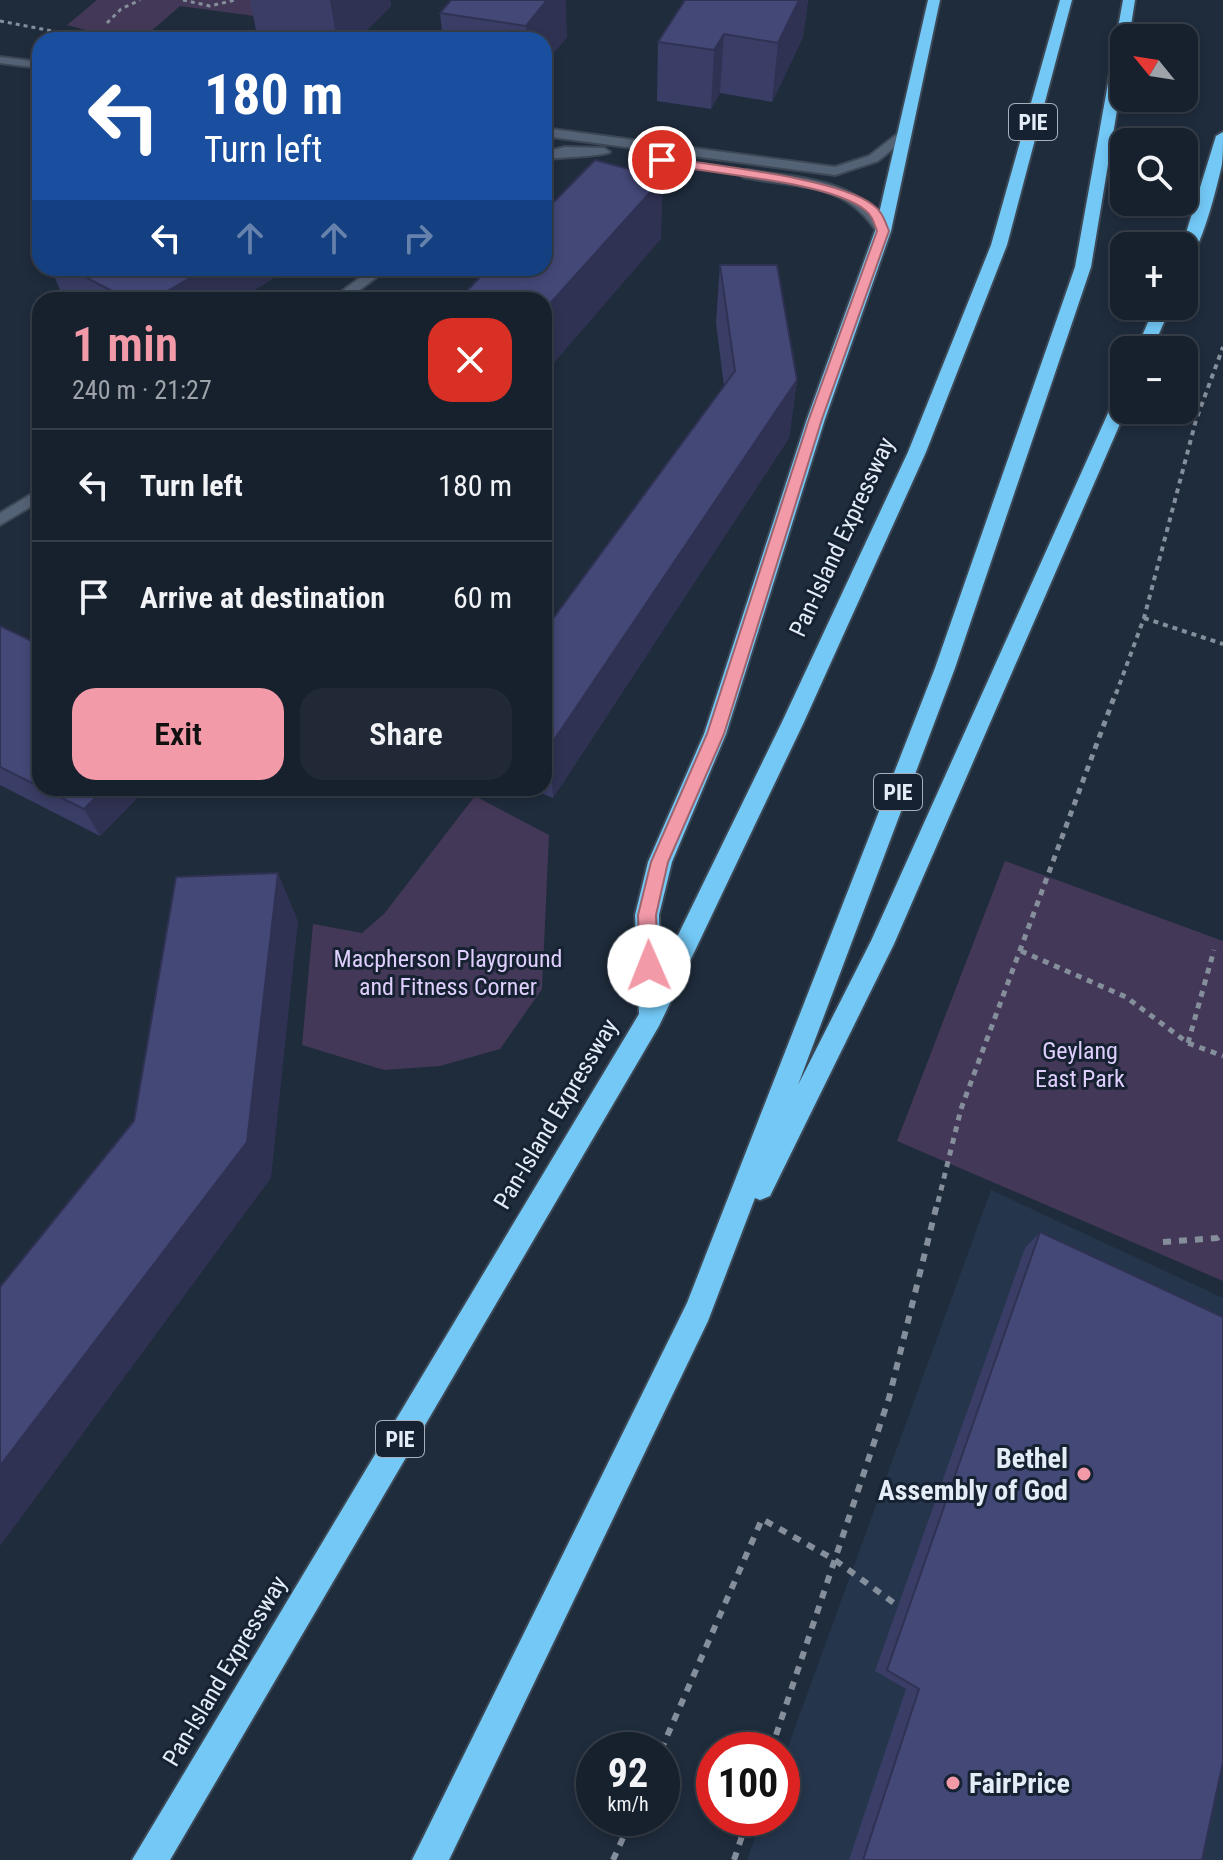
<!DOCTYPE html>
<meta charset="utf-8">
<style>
:root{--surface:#17212d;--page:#202935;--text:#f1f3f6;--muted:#9ea3aa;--line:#363e49;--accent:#f39aa9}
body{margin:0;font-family:"Roboto Condensed",sans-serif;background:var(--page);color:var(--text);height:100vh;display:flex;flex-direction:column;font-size:30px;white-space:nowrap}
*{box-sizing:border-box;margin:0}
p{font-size:26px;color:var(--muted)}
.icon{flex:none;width:44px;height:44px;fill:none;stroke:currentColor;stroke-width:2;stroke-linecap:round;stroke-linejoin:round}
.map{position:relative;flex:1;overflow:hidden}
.drawer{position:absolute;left:32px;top:292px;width:520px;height:504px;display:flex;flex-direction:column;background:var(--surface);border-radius:24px;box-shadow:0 4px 12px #0003,0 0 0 2px var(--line)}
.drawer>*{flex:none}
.guide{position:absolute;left:32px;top:32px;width:520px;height:244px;border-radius:24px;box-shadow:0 4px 12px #0003,0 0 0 2px var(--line);background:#1a4fa0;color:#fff;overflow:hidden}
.needle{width:52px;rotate:300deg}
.controls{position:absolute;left:1110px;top:24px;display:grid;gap:16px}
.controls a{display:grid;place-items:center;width:88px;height:88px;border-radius:16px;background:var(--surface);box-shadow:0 4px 12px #0003,0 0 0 2px var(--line);font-size:40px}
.speed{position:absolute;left:576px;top:1732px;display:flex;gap:16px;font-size:40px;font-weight:700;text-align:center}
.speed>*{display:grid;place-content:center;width:104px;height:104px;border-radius:50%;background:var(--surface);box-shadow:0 4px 12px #0003,0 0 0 2px var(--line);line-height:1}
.speed small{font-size:20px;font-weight:400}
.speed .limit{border:12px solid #d22;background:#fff;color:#111}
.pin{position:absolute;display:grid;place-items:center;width:68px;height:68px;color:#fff;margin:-34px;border:4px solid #fff;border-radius:50%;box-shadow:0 2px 8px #0007}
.me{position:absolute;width:88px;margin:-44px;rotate:359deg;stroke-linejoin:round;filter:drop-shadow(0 0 6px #0008)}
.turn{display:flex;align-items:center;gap:28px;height:168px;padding:0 40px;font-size:36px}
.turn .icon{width:104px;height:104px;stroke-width:2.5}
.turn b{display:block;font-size:56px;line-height:68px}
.lanes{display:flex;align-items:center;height:76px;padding:0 40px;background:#0003;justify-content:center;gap:40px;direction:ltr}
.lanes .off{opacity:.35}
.round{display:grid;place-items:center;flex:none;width:84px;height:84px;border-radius:24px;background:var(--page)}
.head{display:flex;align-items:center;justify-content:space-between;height:136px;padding:0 40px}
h1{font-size:48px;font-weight:600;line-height:60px;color:var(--accent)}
.cta{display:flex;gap:16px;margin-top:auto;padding:16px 40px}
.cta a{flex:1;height:92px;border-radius:24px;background:var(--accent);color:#111;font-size:32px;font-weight:600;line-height:92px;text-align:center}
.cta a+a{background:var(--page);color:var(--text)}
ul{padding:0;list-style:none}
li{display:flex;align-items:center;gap:24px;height:112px;padding:0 40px;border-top:2px solid var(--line)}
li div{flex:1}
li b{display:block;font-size:30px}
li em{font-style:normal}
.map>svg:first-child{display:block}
.built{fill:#25354b}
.green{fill:#443858}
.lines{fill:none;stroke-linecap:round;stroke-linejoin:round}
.tertiary-casing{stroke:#3d4856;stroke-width:4}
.motorway-casing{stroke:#3d4856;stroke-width:4}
.path-far3{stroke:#858f9c;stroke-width:3;stroke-dasharray:4 4;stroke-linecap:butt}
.path-far2{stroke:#858f9c;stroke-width:4;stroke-dasharray:5 5;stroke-linecap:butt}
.path-far1{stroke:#858f9c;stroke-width:5;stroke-dasharray:6 6;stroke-linecap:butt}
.path{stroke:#858f9c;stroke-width:6;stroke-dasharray:8 8;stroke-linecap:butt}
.tertiary{fill:#546275;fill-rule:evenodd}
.motorway{fill:#73c8f6;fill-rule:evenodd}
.wall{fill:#3a3e66}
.shaded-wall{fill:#303253}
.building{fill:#444877;stroke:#303253;stroke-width:2}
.route{fill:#f39aa9;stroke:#9e646e;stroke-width:2}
.poi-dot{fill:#f39aa9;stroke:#162232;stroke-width:3}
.labels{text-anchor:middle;stroke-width:6;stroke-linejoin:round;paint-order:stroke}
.shield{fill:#162232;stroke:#a6afbc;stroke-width:2}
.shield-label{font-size:22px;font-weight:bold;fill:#e4ecf7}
.street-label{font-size:24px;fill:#e4ecf7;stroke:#162232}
.park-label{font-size:24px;fill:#dfcffd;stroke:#162232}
.near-poi-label{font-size:28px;font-weight:bold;fill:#e4ecf7;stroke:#162232;text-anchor:end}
</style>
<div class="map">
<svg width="1223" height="1860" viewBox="0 0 1223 1860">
<rect width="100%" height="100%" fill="#1f2c3c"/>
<path class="built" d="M991 1190 1223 1298V1860H747L762 1818H782V1763Z"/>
<path class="green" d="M97 0H280L262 17 180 6 141 40H123L67 25Z
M475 796 549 835 542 989 500 1049 440 1066 384 1070 302 1045 313 924 362 933 384 914Z
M1005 861 1223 941V1281L897 1141Z"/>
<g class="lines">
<defs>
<path id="tertiary" d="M0 57 40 62V68L0 63Z
M544 128 835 167 869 156 901 131 911 134 878 161 835 175 544 136Z
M565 147 604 148 610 152C602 157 560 156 544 160V152Z
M747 170C802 179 859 177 889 231L878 234C845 180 798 189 743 177L741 174Z
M373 268H389L346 300H330Z
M40 489V501L0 525V513Z"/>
<path id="motorway" d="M928 0H940L891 231 825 419 726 734 672 862 659 915 661 970 782 722 908 452 991 245 1060 0H1072L1007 245 926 452 804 722 659 1026 170 1860H132L639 1014 635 915 648 862 704 734 807 419 875 231Z
M1123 0H1135L1129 38H1124V68L1091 267 955 668 798 1085 871 941 1118 391 1124 390 1126 410 894 944 770 1196 760 1200 755 1198 708 1321 449 1860H412L687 1303 935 668 1075 267Z
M1223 132C1223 142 1223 154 1222 164 1218 183 1200 258 1184 264L1182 246 1216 136Z
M1155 306H1171L1152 350H1136Z"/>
</defs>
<use href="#tertiary" class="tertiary-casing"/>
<use href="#motorway" class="motorway-casing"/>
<path class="path-far3" d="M183 0 210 6 235 0
M0 21 99 40
M107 23 121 9 140 0"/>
<path class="path-far2" d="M1144 618 1223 644
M1116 694 1144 618 1196 420 1223 347"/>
<path class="path-far1" d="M1021 951 1126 997 1188 1043 1223 1056
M1188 1043 1214 950
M938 1202 961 1109 1116 692"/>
<path class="path" d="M1163 1242 1217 1238 1223 1234
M661 1750 762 1519 835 1560 898 1606
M771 1750 889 1398 938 1200
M613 1860 632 1818
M734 1860 748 1818"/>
<use href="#tertiary" class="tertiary"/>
<use href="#motorway" class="motorway"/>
</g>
<path class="wall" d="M250 0H390L391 6 357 40H258Z
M451 0 567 37 544 65V40H443L440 13Z
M685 0H808L803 37 772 102 720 93 711 109 657 101 658 42Z
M40 137V157L34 140Z
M720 265 797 380 789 438 553 798 530 788H544V631L724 386 716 323Z
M51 268H290L238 300H64Z
M0 626 40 645V788H147L100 836 0 785Z
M1040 1232 1202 1860H849L906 1689 875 1671 1025 1248Z"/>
<path class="shaded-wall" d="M330 0H390L391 6 357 40H337Z
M547 0H566L567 37 544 65V40H526V26Z
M799 0H808L803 37 772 102 778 43Z
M724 34 720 93 711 109 714 50Z
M663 178 661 239 552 365V369L544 379V315L546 308Z
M207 268H290L238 300H152Z
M797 380 789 438 553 798 550 746Z
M105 788H147L100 836 84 809Z
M278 873 298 921 271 1178 0 1546V1466Z"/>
<path class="building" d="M451 0H547L526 26 440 13Z
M685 0H799L778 43 724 34 714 50 658 42Z
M595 160 663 178 546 308 550 309 544 315V300H458L489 268H544V212Z
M720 265H777L797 380 550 746 544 743V631L735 371Z
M68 268H207L152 300H129Z
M0 626 40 645V787L0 767Z
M41 788H105L84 809Z
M278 873 247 1142 0 1466V1287L134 1121 176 877Z
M1040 1232 1223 1317V1762L1202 1860H863L919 1689 887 1670Z"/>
<path class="route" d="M662 157C710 165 839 178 873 205 882 211 885 221 889 231L822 419 724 734 668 862 656 915 658 966 655 972H642L640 966 638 915 651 862 707 734 809 419 877 231C874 223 872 215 865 210 829 181 708 174 658 163V158Z"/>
<g class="poi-dot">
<circle cx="1084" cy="1474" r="8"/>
<circle cx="953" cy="1783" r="8"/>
</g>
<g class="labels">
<g class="shield">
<rect x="1009" y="104" width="48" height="36" rx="6"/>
<rect x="874" y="774" width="48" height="36" rx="6"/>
<rect x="376" y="1421" width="48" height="36" rx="6"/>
</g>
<g class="shield-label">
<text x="1033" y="130">PIE</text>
<text x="898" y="800">PIE</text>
<text x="400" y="1447">PIE</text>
</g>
<g class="street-label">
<text transform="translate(842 537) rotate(-65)" y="8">Pan-Island Expressway</text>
<text transform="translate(556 1114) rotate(-59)" y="8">Pan-Island Expressway</text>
<text transform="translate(225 1671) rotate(-59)" y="8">Pan-Island Expressway</text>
</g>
<g class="park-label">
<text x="448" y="967">Macpherson Playground<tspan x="448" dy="28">and Fitness Corner</tspan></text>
<text x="1080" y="1059">Geylang<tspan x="1080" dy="28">East Park</tspan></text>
</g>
<g class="near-poi-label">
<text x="1068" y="1468">Bethel<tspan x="1068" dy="32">Assembly of God</tspan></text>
<text x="969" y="1793" text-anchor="start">FairPrice</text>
</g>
</g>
</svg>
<div class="controls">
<a><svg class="needle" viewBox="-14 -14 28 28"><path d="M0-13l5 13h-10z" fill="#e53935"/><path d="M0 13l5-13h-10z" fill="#9ea3aa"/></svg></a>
<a><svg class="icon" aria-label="search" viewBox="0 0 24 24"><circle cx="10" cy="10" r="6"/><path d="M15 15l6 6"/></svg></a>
<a>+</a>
<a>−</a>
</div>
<div class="speed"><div>92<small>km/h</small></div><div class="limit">100</div></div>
<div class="pin" style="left:662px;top:160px;background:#d93025"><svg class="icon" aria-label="arrive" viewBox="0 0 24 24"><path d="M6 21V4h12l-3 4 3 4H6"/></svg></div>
<svg class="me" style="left:649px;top:966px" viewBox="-20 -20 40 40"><circle r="19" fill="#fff"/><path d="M0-13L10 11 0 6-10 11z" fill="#f39aa9"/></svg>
<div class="guide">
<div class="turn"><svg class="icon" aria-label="left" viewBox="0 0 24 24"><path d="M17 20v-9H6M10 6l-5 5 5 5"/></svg><div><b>180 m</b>Turn left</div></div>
<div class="lanes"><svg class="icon" aria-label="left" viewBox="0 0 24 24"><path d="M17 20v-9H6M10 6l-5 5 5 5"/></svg><svg class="icon off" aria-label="ahead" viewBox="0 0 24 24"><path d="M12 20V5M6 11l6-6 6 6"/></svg><svg class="icon off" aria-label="ahead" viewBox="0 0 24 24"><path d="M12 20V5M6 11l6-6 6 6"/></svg><svg class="icon off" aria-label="right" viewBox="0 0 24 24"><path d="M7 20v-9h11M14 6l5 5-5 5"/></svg></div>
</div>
<section class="drawer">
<div class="head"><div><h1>1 min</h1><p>240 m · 21:27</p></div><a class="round" style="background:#d93025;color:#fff"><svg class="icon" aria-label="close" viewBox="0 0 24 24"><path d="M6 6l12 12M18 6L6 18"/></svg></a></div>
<ul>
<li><svg class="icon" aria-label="left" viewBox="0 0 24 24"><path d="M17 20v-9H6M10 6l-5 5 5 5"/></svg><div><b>Turn left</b></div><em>180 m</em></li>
<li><svg class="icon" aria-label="arrive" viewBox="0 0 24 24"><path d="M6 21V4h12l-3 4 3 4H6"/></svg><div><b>Arrive at destination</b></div><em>60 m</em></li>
</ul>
<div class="cta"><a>Exit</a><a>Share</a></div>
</section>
</div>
